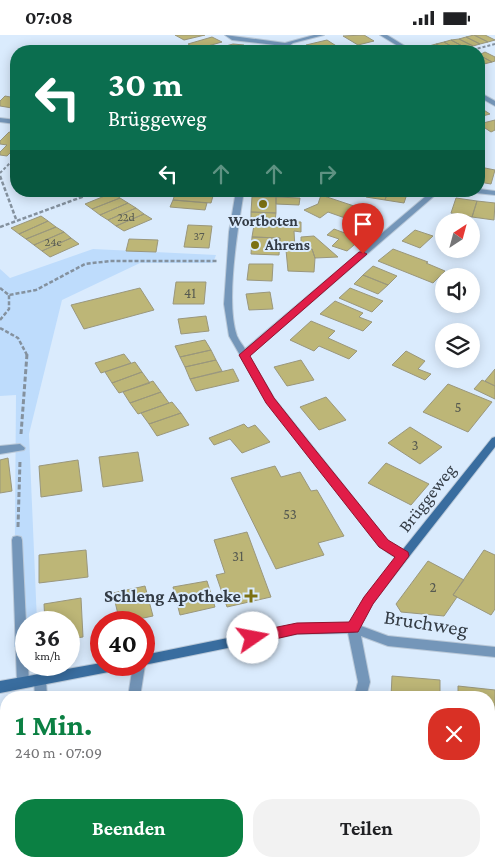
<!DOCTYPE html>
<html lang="de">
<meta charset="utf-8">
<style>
:root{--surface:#fff;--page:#f2f2f2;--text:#202124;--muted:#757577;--accent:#0b8043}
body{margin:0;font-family:"Crimson Pro",serif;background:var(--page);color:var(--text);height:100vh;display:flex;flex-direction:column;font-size:19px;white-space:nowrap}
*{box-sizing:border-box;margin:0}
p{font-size:16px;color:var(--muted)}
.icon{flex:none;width:28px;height:28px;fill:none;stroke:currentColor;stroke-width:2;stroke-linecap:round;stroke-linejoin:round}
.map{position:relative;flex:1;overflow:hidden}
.drawer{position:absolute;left:0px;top:656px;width:495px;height:176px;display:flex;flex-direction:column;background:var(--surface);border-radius:20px 20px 0 0;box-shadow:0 2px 12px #0003}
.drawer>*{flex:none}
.hud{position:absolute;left:10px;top:10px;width:475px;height:152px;border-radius:20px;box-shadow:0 2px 12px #0003;background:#0b6e4f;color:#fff;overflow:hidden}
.needle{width:32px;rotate:36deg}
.fabs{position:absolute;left:435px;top:178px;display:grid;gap:10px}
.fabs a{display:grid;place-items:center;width:45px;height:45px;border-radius:50%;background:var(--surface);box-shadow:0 2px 12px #0003;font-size:25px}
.speed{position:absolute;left:15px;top:576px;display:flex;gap:10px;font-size:25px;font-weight:700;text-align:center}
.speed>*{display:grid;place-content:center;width:65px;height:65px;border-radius:50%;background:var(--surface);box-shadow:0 2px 12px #0003;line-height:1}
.speed small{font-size:12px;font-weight:400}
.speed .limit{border:8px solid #d22;background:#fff;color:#111}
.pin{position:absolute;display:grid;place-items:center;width:42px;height:42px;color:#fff;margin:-51px -21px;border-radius:50% 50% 50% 0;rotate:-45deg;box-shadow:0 0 5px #0007}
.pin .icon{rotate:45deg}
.me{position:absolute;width:55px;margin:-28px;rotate:78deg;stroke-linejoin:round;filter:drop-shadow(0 0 4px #0008)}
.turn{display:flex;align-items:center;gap:18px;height:105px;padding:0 15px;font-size:22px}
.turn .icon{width:65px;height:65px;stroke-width:2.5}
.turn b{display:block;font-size:35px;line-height:42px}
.lanes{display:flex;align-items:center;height:48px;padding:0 15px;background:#0003;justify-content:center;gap:25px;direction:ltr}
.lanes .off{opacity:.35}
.round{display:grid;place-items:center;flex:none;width:52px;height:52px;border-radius:20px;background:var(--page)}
.overview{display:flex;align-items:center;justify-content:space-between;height:85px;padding:0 15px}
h1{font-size:30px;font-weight:700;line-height:38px;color:var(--accent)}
.action{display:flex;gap:10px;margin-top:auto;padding:10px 15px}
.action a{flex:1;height:58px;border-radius:20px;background:var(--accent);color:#fff;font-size:20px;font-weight:700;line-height:58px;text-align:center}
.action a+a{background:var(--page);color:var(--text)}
.status{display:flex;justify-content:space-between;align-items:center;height:35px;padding:0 25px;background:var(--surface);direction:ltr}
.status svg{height:14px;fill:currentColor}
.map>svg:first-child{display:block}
.green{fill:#bedcfc}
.building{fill:#bdb677;stroke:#9a977c}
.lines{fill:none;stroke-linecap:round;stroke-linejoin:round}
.lane-casing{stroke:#b9c8d8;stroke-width:2}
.street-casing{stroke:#b9c8d8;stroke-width:2}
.secondary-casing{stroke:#b9c8d8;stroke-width:2}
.path-far2{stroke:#84919e;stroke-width:2;stroke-dasharray:3 2;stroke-linecap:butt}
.path-far1{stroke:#84919e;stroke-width:2.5;stroke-dasharray:4 2;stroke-linecap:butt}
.path{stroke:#84919e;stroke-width:3;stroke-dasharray:5 2.5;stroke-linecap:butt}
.lane{fill:#7496b9;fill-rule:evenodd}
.street{fill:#7496b9;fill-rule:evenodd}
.secondary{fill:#396d9f;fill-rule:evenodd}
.route{fill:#e11d48;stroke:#92132f}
.poi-dot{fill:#7c7112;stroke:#daebfd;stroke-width:2}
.labels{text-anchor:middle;stroke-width:4;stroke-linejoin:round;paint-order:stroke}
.far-number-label{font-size:12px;fill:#565a51}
.far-poi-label{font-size:15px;font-weight:bold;fill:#333b44;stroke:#daebfd}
.number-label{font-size:15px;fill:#565a51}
.street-label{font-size:18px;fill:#333b44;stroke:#daebfd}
.poi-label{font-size:18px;font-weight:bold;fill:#333b44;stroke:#daebfd;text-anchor:end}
.near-street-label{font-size:21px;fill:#333b44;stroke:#daebfd}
</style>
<div class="status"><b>07:08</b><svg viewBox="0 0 49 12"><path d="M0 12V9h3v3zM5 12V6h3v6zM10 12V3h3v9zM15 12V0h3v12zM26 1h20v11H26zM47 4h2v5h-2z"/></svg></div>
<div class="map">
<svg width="495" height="832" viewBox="0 0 495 832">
<rect width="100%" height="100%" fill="#daebfd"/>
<path class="green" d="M93 214 216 220 213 228H140L62 265 29 399 37 587 26 588V612H14L16 360 0 361V234L10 243Z"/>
<path class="building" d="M175 0H205L184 5Z
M364 0 374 6 358 10 343 1Z
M474 0H485L495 5 488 7Z
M474 0 488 7 480 9 466 2Z
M212 2 222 7 197 14 188 9Z
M466 2 480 9 473 11 459 4Z
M459 4 473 11 466 13 451 5Z
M327 5 338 12 317 16 306 10Z
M451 5 466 13 458 15 444 7Z
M444 7 458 15 449 16 436 9Z
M233 9 244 10 240 15 250 16H208Z
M436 9 449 16H438L429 11Z
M485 17 495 22V26L492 27 479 20Z
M479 20 492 27 484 29 479 26Z
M5 61 16 63V69L12 73 0 71V66Z
M479 72 490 79 479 82Z
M495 85V95L491 97 479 89Z
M9 97 16 98V112L7 121 0 120V117L7 110 0 109V106Z
M480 132 495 135 491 149 479 147Z
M186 156H220L218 161 185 159Z
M368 156H388L385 165 366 162Z
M388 156H408L404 168 385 165Z
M112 158 120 163 92 174 85 169Z
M175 159H185L213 161 211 168 173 165Z
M321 160 357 172 345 183 328 177 320 183 304 175 318 169Z
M252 162H276V178L251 177Z
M276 162 300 163 299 170 276 169Z
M120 163 128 168 100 180 92 174Z
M456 163 477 166 472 182 451 178Z
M173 165 207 168 205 175 170 172Z
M477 166 495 168 494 185 472 182Z
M128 168 136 173 108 185 100 180Z
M136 173 144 179 116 191 108 185Z
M251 177 276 178 275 186 266 190H251Z
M359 178 382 186 368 199 345 190Z
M144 179 152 184 124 196 116 191Z
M41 181 48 186 19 199 11 193Z
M48 186 56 192 26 204 19 199Z
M275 186 301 187V197L294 196 295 214 279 215 280 203 252 202 254 190H266Z
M188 190 212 191 209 213 184 212Z
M56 192 64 197 34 210 26 204Z
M334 194 361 204 347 216 332 211 339 204 327 200Z
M415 195 433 201 420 213 402 206Z
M64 197 71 203 42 216 34 210Z
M314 201 338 222 315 223 312 214H301V202Z
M252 202 280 203 279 220 251 219Z
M71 203 79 209 50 222 42 216Z
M129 204 158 205 156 217 126 216Z
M301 214H312L315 223 314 237 288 236 286 215Z
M393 214 428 227 426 228 445 236 433 248 378 226Z
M249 229H273L272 246 247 245Z
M373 231 397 241 388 250 363 240Z
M363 240 388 250 378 259 354 249Z
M176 247H206L204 269H173Z
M140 253 154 275 84 294 71 270Z
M350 253 383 266 372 277 339 263Z
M270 257 273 274 249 275 246 259Z
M335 266 363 278 359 282 372 287 363 296 320 279Z
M206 281 209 296 181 299 178 284Z
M311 286 335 296 328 303 357 316 349 324 319 311 314 316 290 305Z
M205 305 211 315 180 322 175 311Z
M211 315 216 325 185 332 180 322Z
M406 316 425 326 418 334 431 339 425 345 392 330Z
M124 319 131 328 101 338 95 328Z
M216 325 222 336 190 344 185 332Z
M301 325 314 345 287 351 274 332Z
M135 327 142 337 112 348 105 337Z
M233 334 239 346 196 356 190 344Z
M495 334V351L485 346Z
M142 337 150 348 119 358 112 348Z
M482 345 495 351V364L474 354Z
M153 346 161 357 130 368 123 357Z
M448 349 492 367 468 397 423 377Z
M161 357 169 368 138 379 130 368Z
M326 362 346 385 319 395 300 372Z
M172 367 181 378 149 389 141 378Z
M181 378 189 390 157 401 149 389Z
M244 389 248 393 255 390 270 407 242 418 230 404 214 410 209 403Z
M410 392 442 412 420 429 388 408Z
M138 417 143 446 103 452 99 422Z
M8 423 12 456 0 458V425Z
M78 425 82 456 41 462 39 431Z
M386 428 429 449 411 470 368 448Z
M275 431 281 442 300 437 311 456 317 455 344 501 318 508 324 520 276 534 231 443Z
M247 497 271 562 227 572 216 540 225 538 214 505Z
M86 515 88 542 39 548V520Z
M484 515 495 520V574L491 580 453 560Z
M428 526 464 545 453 560 457 562 444 581 401 577 396 569Z
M207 546 215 572 180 580 173 552Z
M145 551 153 581 120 588 113 558Z
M81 563 83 602 69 604V588H45L44 569Z
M392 641 440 645V662H391Z
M458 651 495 655V691L489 690V662H458Z
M58 826H104L58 831Z
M149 826H222L221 832H148Z
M222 826H273L271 832H221Z
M414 826H470V832H458Z"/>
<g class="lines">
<defs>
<path id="lane" d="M144 627 145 630 140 662H128L133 630H144Z
M40 640 44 641 46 645 47 662H35L34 645 36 641Z"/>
<path id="street" d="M225 0 285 8 314 0H324L293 8 289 11 287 16H283V11L232 5Z
M380 0H387L413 16H406Z
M479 57 495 66V71L479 62Z
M0 83 16 85V89L0 87Z
M479 154 495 156V160L476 158V156H479Z
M236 156H244C238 193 225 267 237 301 239 306 243 310 245 314L432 156H440L249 321 274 363 388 506 407 518 409 521 407 524C398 527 388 517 380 512L267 367 229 301 224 269 229 197Z
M20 409 25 413 24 415 0 419V411Z
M17 501 21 502 22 505 26 588V630H28L29 648 27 652 23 653 19 652 17 648 12 505 13 502Z
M353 588 388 601 495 612V622L388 611 361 601 370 647 366 662H354L358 647 347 593 349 589Z
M308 826H322L320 832H306Z"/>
<path id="secondary" d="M495 402V412L372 569 357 597 353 598 297 599 144 630H143L144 620 297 589 350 588 364 563 492 403Z
M101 628V630H125L123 634 119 635 0 658V646Z"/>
</defs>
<use href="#lane" class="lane-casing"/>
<use href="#street" class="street-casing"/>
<use href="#secondary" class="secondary-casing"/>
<path class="path-far2" d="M468 16 495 9
M0 138 16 122"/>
<path class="path-far1" d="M0 141 16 184
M0 192 82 162 92 156
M0 253 9 260 36 255 85 229 110 226H218
M0 285 9 274V260
M0 293 18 303 27 320"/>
<path class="path" d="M21 399 27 319
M18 492 20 426"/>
<use href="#lane" class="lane"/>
<use href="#street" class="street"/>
<use href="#secondary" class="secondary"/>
</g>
<path class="route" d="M359 217H363L367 219 250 321 274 363 308 406 388 505 408 517 409 521 373 569 358 597 297 599 253 609 248 607 246 603 248 599 253 597 297 588 349 587 364 562 395 522 379 512 266 368 239 320Z"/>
<g class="poi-dot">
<circle cx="263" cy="169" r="5"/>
<circle cx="255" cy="210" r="5"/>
<path d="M248.5 553.5h5v5h5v5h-5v5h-5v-5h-5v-5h5z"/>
</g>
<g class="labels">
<g class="far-number-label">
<text x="126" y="186">22d</text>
<text x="199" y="205">37</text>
<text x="53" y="211">24c</text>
</g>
<g class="far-poi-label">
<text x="263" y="191">Wortboten</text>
<text x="265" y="215" text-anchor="start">Ahrens</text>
</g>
<g class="number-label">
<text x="190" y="263">41</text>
<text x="458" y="377">5</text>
<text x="415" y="415">3</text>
<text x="290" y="484">53</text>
<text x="238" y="526">31</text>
<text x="433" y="557">2</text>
</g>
<g class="street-label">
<text transform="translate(427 463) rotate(-52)" y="6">Brüggeweg</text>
</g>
<g class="poi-label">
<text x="241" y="567">Schleng Apotheke</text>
</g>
<g class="near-street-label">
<text transform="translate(426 588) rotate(9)" y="7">Bruchweg</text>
</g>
</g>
</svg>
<div class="fabs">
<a><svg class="needle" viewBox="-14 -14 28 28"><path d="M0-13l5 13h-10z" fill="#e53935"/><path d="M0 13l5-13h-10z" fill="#757577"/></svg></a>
<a><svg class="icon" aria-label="sound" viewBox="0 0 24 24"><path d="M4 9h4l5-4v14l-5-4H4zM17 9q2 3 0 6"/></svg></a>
<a><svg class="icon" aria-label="layers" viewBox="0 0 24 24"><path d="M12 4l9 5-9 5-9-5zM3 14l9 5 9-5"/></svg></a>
</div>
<div class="speed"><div>36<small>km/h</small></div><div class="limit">40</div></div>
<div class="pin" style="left:363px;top:219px;background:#d93025"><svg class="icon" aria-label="arrive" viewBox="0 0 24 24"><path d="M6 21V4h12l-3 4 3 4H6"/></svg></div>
<svg class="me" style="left:253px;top:603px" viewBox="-20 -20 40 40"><circle r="19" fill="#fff"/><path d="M0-13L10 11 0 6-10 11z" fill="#e11d48"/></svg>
<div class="hud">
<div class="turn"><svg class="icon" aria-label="left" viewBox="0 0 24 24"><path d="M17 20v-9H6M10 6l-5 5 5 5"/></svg><div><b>30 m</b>Brüggeweg</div></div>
<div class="lanes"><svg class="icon" aria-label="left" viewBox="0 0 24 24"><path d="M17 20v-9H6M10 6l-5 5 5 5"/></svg><svg class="icon off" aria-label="ahead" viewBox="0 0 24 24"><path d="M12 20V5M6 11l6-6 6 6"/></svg><svg class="icon off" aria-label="ahead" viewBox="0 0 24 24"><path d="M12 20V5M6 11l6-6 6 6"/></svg><svg class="icon off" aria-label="right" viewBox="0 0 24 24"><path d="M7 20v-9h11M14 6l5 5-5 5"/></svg></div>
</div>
<section class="drawer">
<div class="overview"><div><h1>1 Min.</h1><p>240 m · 07:09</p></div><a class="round" style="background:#d93025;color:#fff"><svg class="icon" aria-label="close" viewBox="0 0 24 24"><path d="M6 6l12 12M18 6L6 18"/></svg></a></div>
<div class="action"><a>Beenden</a><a>Teilen</a></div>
</section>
</div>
